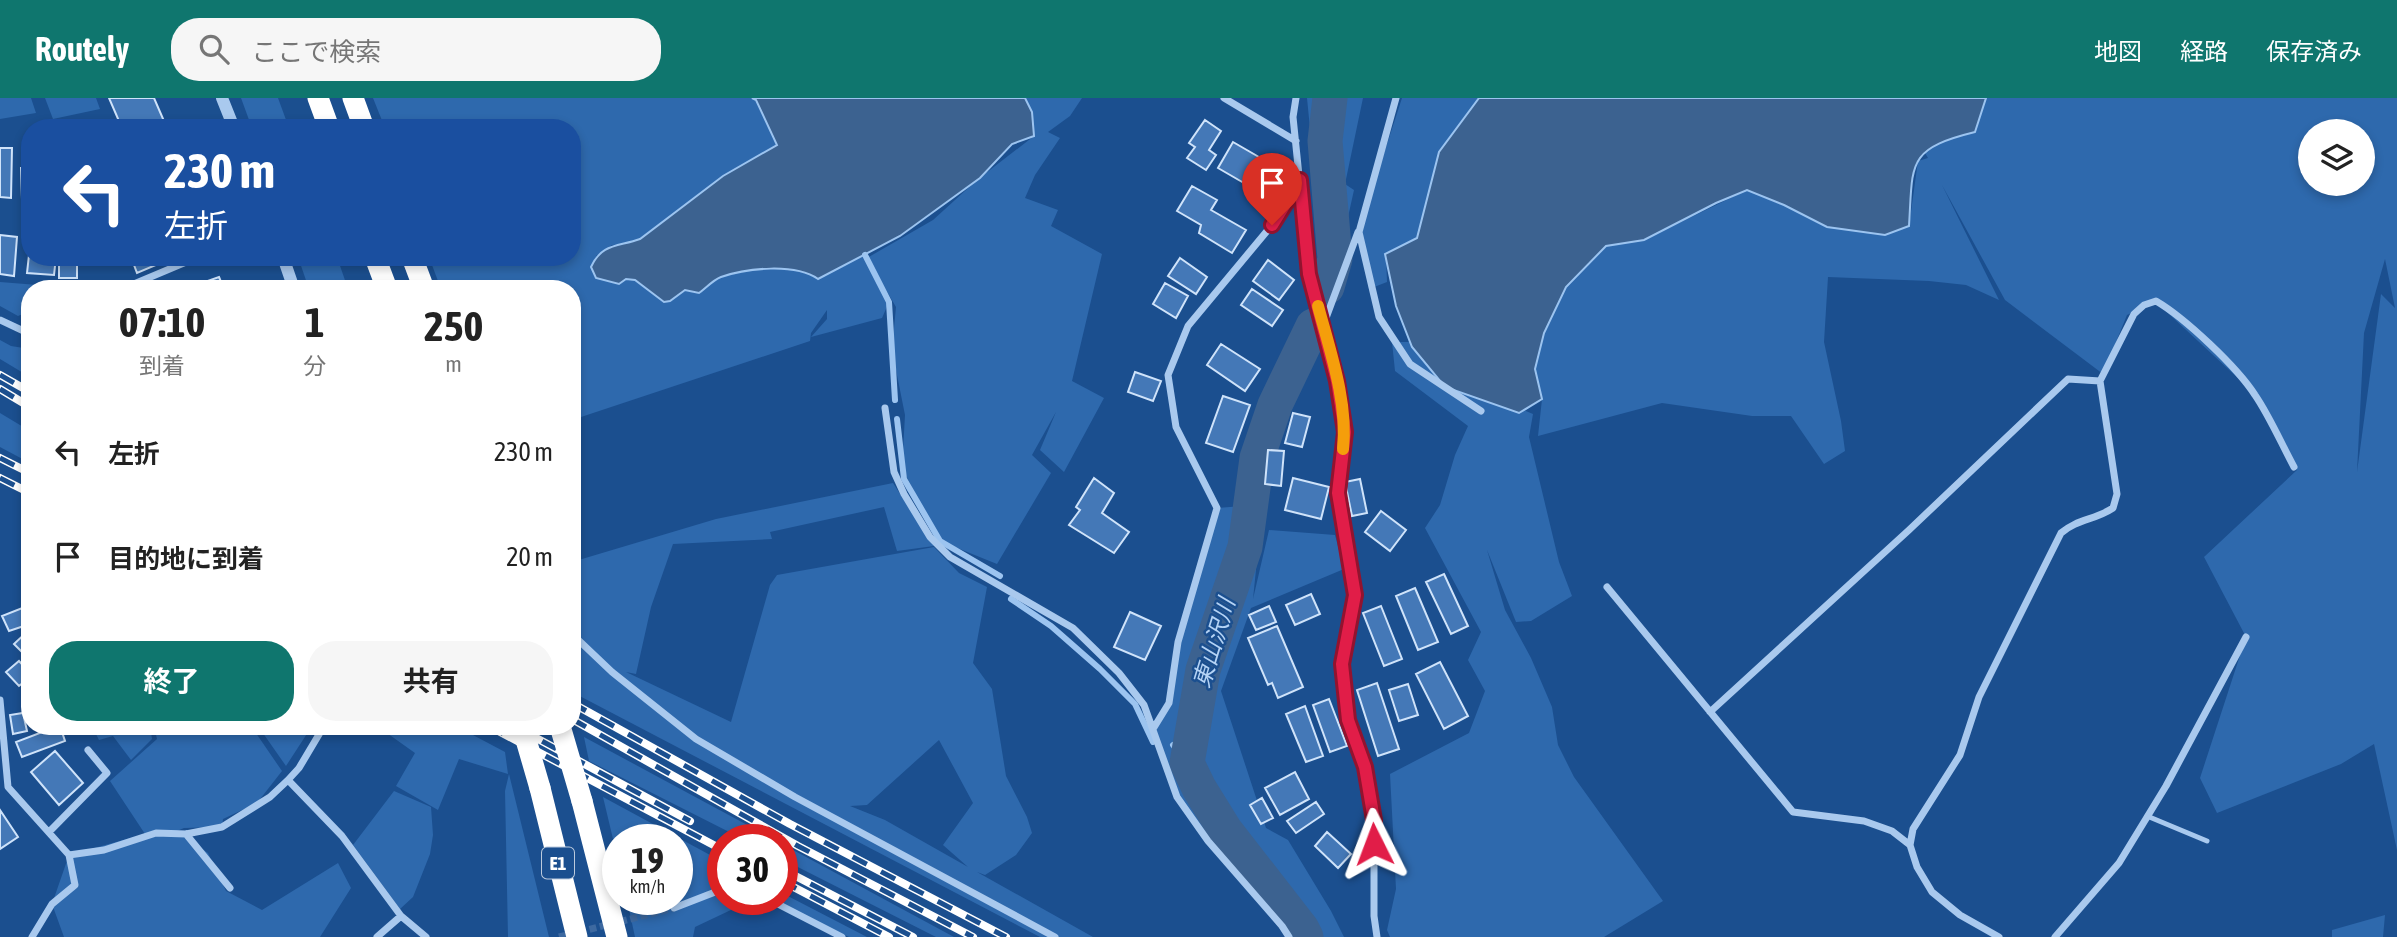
<!DOCTYPE html>
<html lang="ja">
<meta charset="utf-8">
<style>
:root{--surface:#fff;--page:#f6f6f6;--text:#222;--muted:#767676;--accent:#0f766e}
body{margin:0;font-family:"Asap Condensed","Noto Sans JP",sans-serif;background:var(--page);color:var(--text);height:100vh;display:flex;flex-direction:column;font-size:26px;white-space:nowrap}
*{box-sizing:border-box;margin:0}
p{font-size:23px;color:var(--muted)}
.icon{flex:none;width:38px;height:38px;fill:none;stroke:currentColor;stroke-width:2;stroke-linecap:round;stroke-linejoin:round}
.map{position:relative;flex:1;overflow:hidden}
.panel{position:absolute;left:21px;top:182px;width:560px;height:455px;display:flex;flex-direction:column;background:var(--surface);border-radius:28px;box-shadow:0 4px 10px #0003}
.panel>*{flex:none}
.guide{position:absolute;left:21px;top:21px;width:560px;height:147px;border-radius:28px;box-shadow:0 4px 10px #0003;background:#1a4fa0;color:#fff;overflow:hidden}
.fabs{position:absolute;left:2298px;top:21px;display:grid;gap:14px}
.fabs a{display:grid;place-items:center;width:77px;height:77px;border-radius:50%;background:var(--surface);box-shadow:0 4px 10px #0003;font-size:35px}
.speed{position:absolute;left:602px;top:726px;display:flex;gap:14px;font-size:35px;font-weight:700;text-align:center}
.speed>*{display:grid;place-content:center;width:91px;height:91px;border-radius:50%;background:var(--surface);box-shadow:0 4px 10px #0003;line-height:1}
.speed small{font-size:18px;font-weight:400}
.speed .limit{border:10px solid #d22;background:#fff;color:#111}
.pin{position:absolute;display:grid;place-items:center;width:60px;height:60px;color:#fff;margin:-72px -30px;border-radius:50% 50% 50% 0;rotate:-45deg;box-shadow:0 0 7px #0007}
.pin .icon{rotate:45deg}
.me{position:absolute;width:77px;margin:-38px;rotate:357deg;stroke-linejoin:round;filter:drop-shadow(0 0 5px #0008)}
.turn{display:flex;align-items:center;gap:24px;height:147px;padding:0 28px;font-size:32px}
.turn .icon{width:91px;height:91px;stroke-width:2.5}
.turn b{display:block;font-size:49px;line-height:60px}
.eta{display:flex;justify-content:space-evenly;align-items:center;height:119px;text-align:center}
.eta b{font-size:42px;font-weight:700;line-height:49px}
.cta{display:flex;gap:14px;margin-top:auto;padding:14px 28px}
.cta a{flex:1;height:80px;border-radius:28px;background:var(--accent);color:#fff;font-size:28px;font-weight:700;line-height:80px;text-align:center}
.cta a+a{background:var(--page);color:var(--text)}
ul{padding:0;list-style:none}
li{display:flex;align-items:center;gap:21px;height:105px;padding:0 28px}
li div{flex:1}
li b{display:block;font-size:26px}
li em{font-style:normal}
header{display:flex;align-items:center;gap:42px;box-sizing:border-box;height:98px;padding:0 35px;background:var(--accent);color:#fff}
header strong{font-size:33px}
nav{display:flex;gap:38px;margin-inline-start:auto;font-size:24px}
.search{width:490px;height:63px;background:var(--page);display:flex;align-items:center;gap:18px;box-sizing:border-box;padding:0 24px;border-radius:28px;color:var(--muted);font-size:26px}
.map>svg:first-child{display:block}
.green{fill:#2e69ad;fill-rule:evenodd}
.water{fill:#3c6290;stroke:#9cc4f0;stroke-width:2}
.lines{fill:none;stroke-linecap:round;stroke-linejoin:round}
.stream{stroke:#9cc4f0;stroke-width:6}
.river{stroke:#3c6290;stroke-width:35}
.building{fill:#4478b7;stroke:#cfe3fa;stroke-width:2}
.minor-tunnel{stroke:#3d69a0;stroke-width:7;stroke-dasharray:7 3.5;stroke-linecap:butt}
.service{stroke:#a9c9ee;stroke-width:5}
.minor{stroke:#a9c9ee;stroke-width:7}
.tertiary{stroke:#a9c9ee;stroke-width:12}
.motorway{stroke:#fff;stroke-width:21}
.rail-casing{stroke:#fff;stroke-width:8}
.rail{stroke:#1b4f8f;stroke-width:5;stroke-dasharray:16;stroke-linecap:butt}
.motorway-bridge{stroke:#fff;stroke-width:21}
.route-casing{stroke:#92132f;stroke-width:18}
.route{stroke:#e11d48;stroke-width:12}
.slow{stroke:#f59e0b;stroke-width:12}
.labels{text-anchor:middle;stroke-width:5;stroke-linejoin:round;paint-order:stroke}
.shield{fill:#1b4f8f;stroke:#bbcadd;stroke-width:2}
.shield-label{font-size:19px;font-weight:bold;fill:#fff}
.water-label{font-size:23px;font-style:italic;fill:#b5d3f5;stroke:#1b4f8f}
</style>
<header>
<strong>Routely</strong>
<div class="search"><svg class="icon" aria-label="search" viewBox="0 0 24 24"><circle cx="10" cy="10" r="6"/><path d="M15 15l6 6"/></svg>ここで検索</div>
<nav><a>地図</a><a>経路</a><a>保存済み</a></nav>
</header>
<div class="map">
<svg width="2397" height="839" viewBox="0 0 2397 839">
<rect width="100%" height="100%" fill="#1b4f8f"/>
<path class="green" d="M0 0H31L36 15 0 21Z
M45 0H96L100 11 53 21Z
M241 0H278L289 30H252Z
M373 0H752L755 2 777 47 723 78 640 141 625 146 612 147 596 158 724 165 846 166 865 157 889 204 882 220 811 239 827 221V212L811 235 810 243 572 322V191H441L429 159H572V30H385Z
M1024 0H1082L1070 18 1048 34 1060 40 1035 77 1025 100 1058 112 1051 128 1102 156 1072 283 1104 300 1064 374 1040 352 1056 314 1032 357 1051 375 997 466 940 443 902 370 905 317 892 252 896 209 867 160 933 122 977 82 1034 38 1032 13Z
M1307 0H1363L1345 86 1354 92 1332 191 1325 184Z
M1402 0H1479L1450 39 1428 96 1417 140 1386 156 1387 184 1369 191 1359 132Z
M1941 0H2397V752L2374 646 2341 666 2217 715 2200 680 2246 539 2204 459 2297 372 2254 295 2156 204 2127 217 2103 276 2005 202 1942 87 1999 202 1966 187 1929 183 1828 179 1824 244 1841 323 1845 353 1824 366 1791 318H1752L1662 305 1538 338 1542 301 1535 271 1544 235 1563 191 1607 148 1644 142 1747 92 1784 107 1909 128 1918 63 1928 60 1924 53ZM2310 33H2362V86H2310ZM2385 161 2395 210 2381 196 2357 374 2364 235Z
M298 159H337L348 191H309Z
M0 184 88 191H30V213L18 218 0 208Z
M0 242 11 248 30 251V279L0 261Z
M1392 244H1410L1469 289 1533 316 1529 339 1559 464 1572 498 1531 523 1516 524 1487 452 1505 512 1531 560 1552 609 1558 647 1574 679 1663 803 1604 839H1390L1387 832 1396 791 1390 676 1469 635 1485 593 1468 562 1481 534 1425 430 1440 407 1455 357 1468 328 1395 273Z
M0 315 30 333V365L0 349Z
M893 385 934 448 897 453 884 409 770 434 772 441 673 446 651 509 636 576 626 574 731 624 770 487 777 477 934 449 959 475 987 489 973 565 992 591 1006 678 1027 719 1032 735 1016 757 985 777 977 774 1093 839H1040L572 594V464L716 421ZM939 642 973 705 943 747 968 769 885 722 850 708 867 707Z
M1256 407 1261 423 1253 501 1269 432 1335 437 1344 471 1251 510 1221 593 1266 730 1288 742 1331 813 1344 839H1289L1177 699 1153 631 1169 605 1178 544 1217 410Z
M92 628H150L152 641 131 662 113 638 99 642Z
M154 628H251L282 673 257 705 223 721 222 729 184 730 177 733 208 755 226 793 262 812 338 765 351 790 320 839H64L52 806 69 757 145 736 110 683 157 641Z
M258 628H312L286 668Z
M377 628H456L505 654 508 676 459 661 438 712 396 688 415 655Z
M584 639 775 742H745L589 663Z
M509 676 549 839H508L505 693Z
M394 693 431 709 433 737 430 756 413 799 400 811 353 747Z
M603 699 723 764V774L713 768 723 776V802H752L695 829 693 839H635L627 802H677V742H618V762Z
M782 746 954 839H936L782 761Z
M782 795 867 839H849L772 802H782Z
M2385 817 2383 839H2332V832Z"/>
<path class="water" d="M752 0H1025L1032 14 1034 38 1012 46 980 80 900 138 818 181C795 165 747 170 721 179 713 182 706 190 699 195L685 192 670 203 664 204 635 182 626 181 619 186 596 180 591 169C602 145 618 149 640 141L723 78 777 47 756 2Z
M1479 0H1986L1975 34C1906 51 1913 65 1909 128L1885 137 1827 129 1784 107 1747 92 1716 105 1644 142 1606 148 1566 189 1544 235 1535 271 1542 301 1519 315 1445 289 1412 249 1396 208 1385 156 1417 140 1439 54Z"/>
<g class="lines">
<path class="stream" d="M865 157 889 204 895 302
M897 321 904 381 940 443 1000 478
M1011 501 1051 528 1100 571 1135 606 1153 644
M1173 647 1187 665"/>
<path class="river" d="M1327 189 1335 161 1325 43 1330 0
M1306 839 1302 831 1225 732 1199 690 1187 665 1203 572 1245 449 1257 360 1275 307 1313 228"/>
</g>
<path class="building" d="M109 0H154L167 30H122Z
M1205 22 1221 33 1209 52 1216 57 1206 72 1187 60 1195 49 1189 45Z
M1233 44 1271 66 1256 92 1218 70Z
M0 50H12L11 100 0 99Z
M21 70H30V101H22Z
M1192 88 1217 102 1211 112 1246 132 1232 155 1199 135 1201 127 1177 113Z
M0 137 17 139 14 178 0 176Z
M30 148V159H56L54 177 27 175Z
M59 159H77V180H59Z
M131 159H169L170 161 137 175Z
M1180 160 1207 179 1196 196 1168 178Z
M1268 162 1294 182 1279 202 1253 183Z
M219 179 224 191H194L193 188Z
M1165 185 1188 198 1176 220 1153 206Z
M1252 191 1283 212 1272 228 1241 207Z
M1221 246 1260 271 1245 293 1207 267Z
M1135 274 1161 283 1153 303 1128 294Z
M1223 298 1250 307 1233 354 1206 345Z
M1293 315 1310 319 1302 349 1285 345Z
M1268 352 1284 353 1281 388 1265 386Z
M1094 380 1114 395 1102 415 1129 434 1114 455 1069 427 1080 412 1076 409Z
M1293 380 1329 389 1321 421 1285 412Z
M1360 381 1367 415 1352 418 1345 384Z
M1381 413 1406 432 1390 453 1365 434Z
M1444 476 1468 528 1451 536 1426 484Z
M1415 490 1438 544 1418 552 1396 498Z
M1311 496 1320 516 1295 527 1286 507Z
M30 507V526L9 533 2 518Z
M1269 508 1276 524 1256 532 1249 517Z
M1381 508 1402 561 1384 568 1363 515Z
M1130 514 1161 528 1145 562 1114 549Z
M1277 528 1303 589 1278 600 1272 585 1268 587 1248 540Z
M30 531V562L14 546Z
M19 563 30 575V579L19 588 6 574Z
M1440 564 1468 618 1444 631 1416 576Z
M1377 585 1399 651 1378 658 1357 592Z
M1408 586 1418 617 1399 623 1389 592Z
M1329 601 1347 648 1330 654 1313 607Z
M1305 608 1323 658 1306 664 1286 616Z
M23 615 27 633 13 636 10 617Z
M58 628H60L65 643 22 659 16 644Z
M55 653 83 685 59 707 31 674Z
M1295 674 1309 701 1280 717 1265 690Z
M1262 700 1273 720 1261 726 1250 707Z
M1316 704 1324 716 1296 735 1287 723Z
M0 712 18 739 0 751Z
M1327 734 1351 756 1338 770 1315 748Z"/>
<g class="lines">
<path class="minor-tunnel" d="M559 839 674 810"/>
<path class="service" d="M2147 718 2207 743"/>
<path class="minor" d="M1224 0 1296 43
M1296 0 1293 19 1309 176 1337 283 1345 334 1338 395 1355 497 1341 566 1348 622 1365 669 1374 722V818L1377 839
M1396 0 1359 134 1379 219 1410 266 1481 313
M122 191 198 159
M0 222 30 236
M1323 228 1358 134
M885 310 894 374 904 396 930 439 950 459 1073 530 1119 575 1144 607 1177 699 1208 743 1282 828 1289 839
M1607 489 1793 714 1864 723 1892 733 1910 747
M572 536 612 574 696 641 795 699 1055 839
M0 602 8 689 69 757
M1710 614 1909 432 2068 281 2100 283
M1153 631 1169 605 1178 544 1217 410 1176 329 1168 277 1188 228 1272 127 1300 82
M288 682 342 738 401 818 426 839
M49 734 107 675 88 652
M186 736 230 790
M770 802 842 839
M674 810 723 791
M32 839 52 806 75 787 69 757 104 752 156 735 186 736 222 729 270 699 288 682 299 670 324 628
M377 839 401 818
M1999 839 1960 817 1932 794 1917 769 1910 747 1913 731 1960 657 1979 599 2061 435C2077 421 2095 422 2113 410L2117 396 2100 283 2134 216 2144 207 2156 203C2185 220 2237 269 2255 297 2270 319 2281 345 2294 369
M2055 839 2119 765 2166 688 2246 539"/>
<path class="tertiary" d="M222 0 234 30
M283 159 294 191"/>
<path class="motorway" d="M318 0 329 30
M353 0 364 30
M375 159 387 191
M412 159 424 191
M540 690 577 839
M582 703 617 839"/>
<defs>
<path id="rail" d="M0 277 30 294
M0 291 30 309
M0 360 30 375
M0 380 30 395
M572 605 790 726 1006 839
M572 621 798 748 973 839
M489 628 723 752
M514 628 690 723
M782 771 913 839
M782 783 889 839"/>
</defs>
<use href="#rail" class="rail-casing"/>
<use href="#rail" class="rail"/>
<path class="motorway-bridge" d="M522 628 540 690
M560 628 582 703"/>
</g>
<g class="lines">
<defs>
<path id="route" d="M1272 127 1300 82 1309 176 1337 283 1345 334 1338 395 1355 497 1342 566 1348 622 1365 669 1374 722V746"/>
</defs>
<use href="#route" class="route-casing"/>
<use href="#route" class="route"/>
<path class="slow" d="M1318 208C1330 253 1348 304 1343 351"/>
</g>
<g class="labels">
<rect class="shield" x="542" y="749.5" width="32" height="31" rx="5"/>
<g class="shield-label">
<text x="558" y="772">E1</text>
</g>
<g class="water-label">
<text transform="translate(1214 545) rotate(-73)" y="8">東山沢川</text>
</g>
</g>
</svg>
<div class="fabs">
<a><svg class="icon" aria-label="layers" viewBox="0 0 24 24"><path d="M12 4l9 5-9 5-9-5zM3 14l9 5 9-5"/></svg></a>
</div>
<div class="speed"><div>19<small>km/h</small></div><div class="limit">30</div></div>
<div class="pin" style="left:1272px;top:127px;background:#d93025"><svg class="icon" aria-label="arrive" viewBox="0 0 24 24"><path d="M6 21V4h12l-3 4 3 4H6"/></svg></div>
<svg class="me" style="left:1374px;top:746px" viewBox="-20 -20 40 40"><path d="M0-17L14 15 0 8-14 15z" fill="#e11d48" stroke="#fff" stroke-width="4"/></svg>
<div class="guide">
<div class="turn"><svg class="icon" aria-label="left" viewBox="0 0 24 24"><path d="M17 20v-9H6M10 6l-5 5 5 5"/></svg><div><b>230 m</b>左折</div></div>
</div>
<section class="panel">
<div class="eta">
<div><b>07:10</b><p>到着</p></div>
<div><b>1</b><p>分</p></div>
<div><b>250</b><p>m</p></div>
</div>
<ul>
<li><svg class="icon" aria-label="left" viewBox="0 0 24 24"><path d="M17 20v-9H6M10 6l-5 5 5 5"/></svg><div><b>左折</b></div><em>230 m</em></li>
<li><svg class="icon" aria-label="arrive" viewBox="0 0 24 24"><path d="M6 21V4h12l-3 4 3 4H6"/></svg><div><b>目的地に到着</b></div><em>20 m</em></li>
</ul>
<div class="cta"><a>終了</a><a>共有</a></div>
</section>
</div>
